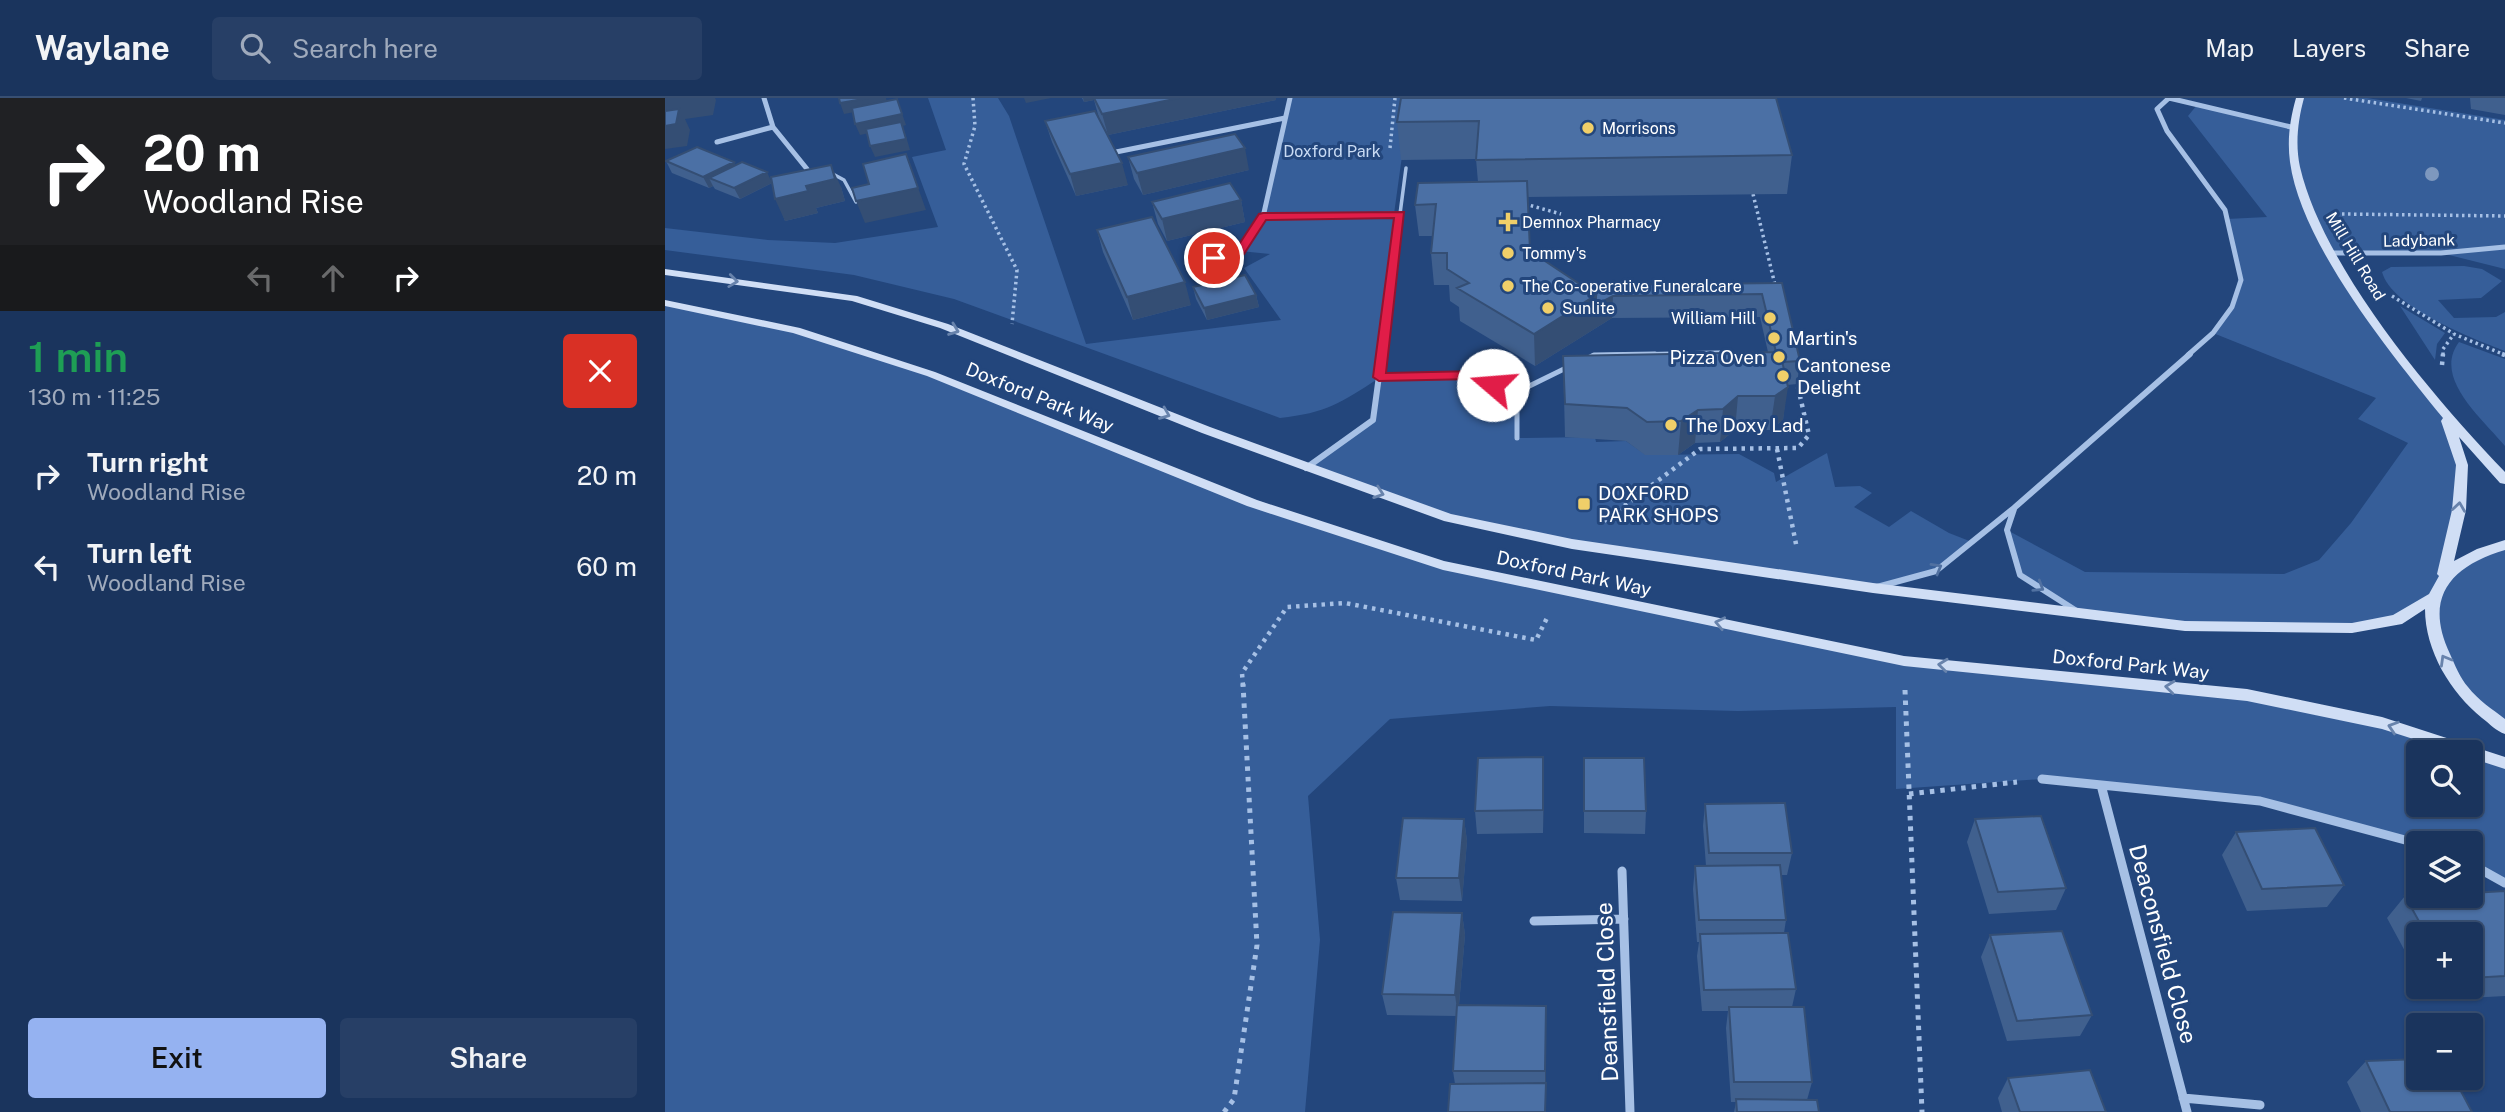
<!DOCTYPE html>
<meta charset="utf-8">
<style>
:root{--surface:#1a345d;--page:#273f66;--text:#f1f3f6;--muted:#9faabc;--line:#384f72;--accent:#95b2f1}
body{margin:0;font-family:"Public Sans",sans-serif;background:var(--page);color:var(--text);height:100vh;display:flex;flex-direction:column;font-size:26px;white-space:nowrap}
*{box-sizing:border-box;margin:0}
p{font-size:23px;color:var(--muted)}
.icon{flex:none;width:38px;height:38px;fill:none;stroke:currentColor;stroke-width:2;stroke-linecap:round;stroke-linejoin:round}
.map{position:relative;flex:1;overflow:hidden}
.details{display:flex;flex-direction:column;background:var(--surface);width:665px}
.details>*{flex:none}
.guide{background:#202124;color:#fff;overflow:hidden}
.fabs{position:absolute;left:1741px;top:642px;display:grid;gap:14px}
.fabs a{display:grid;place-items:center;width:77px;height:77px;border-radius:7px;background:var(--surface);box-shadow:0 2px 5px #0004,0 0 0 2px var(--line);font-size:35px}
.pin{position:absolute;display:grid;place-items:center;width:60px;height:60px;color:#fff;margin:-30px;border:4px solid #fff;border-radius:50%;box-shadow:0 2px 7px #0007}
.me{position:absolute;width:77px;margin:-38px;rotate:288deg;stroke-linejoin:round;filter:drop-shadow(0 0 5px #0008)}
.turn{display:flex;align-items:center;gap:24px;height:147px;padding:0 28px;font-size:32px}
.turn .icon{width:91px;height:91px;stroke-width:2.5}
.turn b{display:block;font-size:49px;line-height:60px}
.lanes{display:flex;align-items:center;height:66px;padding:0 28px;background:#0003;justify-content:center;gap:35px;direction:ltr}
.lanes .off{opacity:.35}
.round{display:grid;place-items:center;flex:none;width:74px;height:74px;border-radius:7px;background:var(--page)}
.overview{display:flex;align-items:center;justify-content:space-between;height:119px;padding:0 28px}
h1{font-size:42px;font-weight:600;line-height:52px;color:#1e9e55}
.button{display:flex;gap:14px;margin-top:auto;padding:14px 28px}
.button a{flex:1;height:80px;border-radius:7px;background:var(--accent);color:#111;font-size:28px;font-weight:600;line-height:80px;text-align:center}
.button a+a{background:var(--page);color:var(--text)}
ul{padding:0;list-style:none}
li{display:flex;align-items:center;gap:21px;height:91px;padding:0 28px}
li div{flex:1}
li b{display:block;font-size:26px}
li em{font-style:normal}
header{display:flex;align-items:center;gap:42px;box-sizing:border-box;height:98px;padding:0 35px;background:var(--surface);border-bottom:2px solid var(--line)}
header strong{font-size:33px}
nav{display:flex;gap:38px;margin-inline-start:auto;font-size:24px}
.search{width:490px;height:63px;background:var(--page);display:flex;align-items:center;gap:18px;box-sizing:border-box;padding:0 24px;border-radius:7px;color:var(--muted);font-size:26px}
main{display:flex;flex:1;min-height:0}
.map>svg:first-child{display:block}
.green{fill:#365e99;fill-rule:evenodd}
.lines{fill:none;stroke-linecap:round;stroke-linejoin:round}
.path-far2{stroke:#a6c0e5;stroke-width:3.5;stroke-dasharray:2.5 3.5;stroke-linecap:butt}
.path-far1{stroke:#a6c0e5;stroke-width:4.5;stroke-dasharray:3.5 5;stroke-linecap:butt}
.path{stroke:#a6c0e5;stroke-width:5;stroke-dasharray:4.5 6;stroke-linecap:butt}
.lane-far1{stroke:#a6c0e5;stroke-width:3.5}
.lane{stroke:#a6c0e5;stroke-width:5}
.street-far2{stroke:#a6c0e5;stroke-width:5}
.street-far1{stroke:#a6c0e5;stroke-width:6}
.street{stroke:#a6c0e5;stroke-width:9}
.secondary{fill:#d0def5;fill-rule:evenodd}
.tree{fill:#7e98be}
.wall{fill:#40608e}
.shaded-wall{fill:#344e74}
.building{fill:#4b70a5;stroke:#344e74;stroke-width:2}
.oneway{stroke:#6883ac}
.oneway2{stroke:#5171a1}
.route{fill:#e11d48;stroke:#92132f;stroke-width:2}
.poi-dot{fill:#f0cf69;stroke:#23467c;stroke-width:2.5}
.labels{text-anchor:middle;stroke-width:6;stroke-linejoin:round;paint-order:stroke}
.far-poi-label{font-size:16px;fill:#fff;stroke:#23467c;text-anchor:start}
.far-park-label{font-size:16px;fill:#c9dbf4;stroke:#23467c}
.far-street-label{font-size:16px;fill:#fff;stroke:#23467c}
.poi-label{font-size:19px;fill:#fff;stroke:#23467c;text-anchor:start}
.street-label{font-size:19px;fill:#fff;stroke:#23467c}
.near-street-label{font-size:23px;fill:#fff;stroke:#23467c}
</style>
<header>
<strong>Waylane</strong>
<div class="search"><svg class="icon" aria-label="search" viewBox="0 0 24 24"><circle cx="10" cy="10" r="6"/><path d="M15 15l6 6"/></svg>Search here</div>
<nav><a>Map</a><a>Layers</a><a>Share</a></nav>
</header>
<main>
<section class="details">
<div class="guide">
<div class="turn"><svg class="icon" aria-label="right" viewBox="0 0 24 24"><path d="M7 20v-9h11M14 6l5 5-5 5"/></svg><div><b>20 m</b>Woodland Rise</div></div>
<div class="lanes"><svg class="icon off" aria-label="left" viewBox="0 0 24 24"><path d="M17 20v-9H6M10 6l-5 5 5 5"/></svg><svg class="icon off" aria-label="ahead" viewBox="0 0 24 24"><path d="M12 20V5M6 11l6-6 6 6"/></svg><svg class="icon" aria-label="right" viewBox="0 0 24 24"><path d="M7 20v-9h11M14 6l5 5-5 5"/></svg></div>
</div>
<div class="overview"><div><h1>1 min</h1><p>130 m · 11:25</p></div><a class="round" style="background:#d93025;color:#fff"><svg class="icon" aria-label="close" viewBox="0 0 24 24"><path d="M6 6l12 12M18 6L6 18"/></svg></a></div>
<ul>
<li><svg class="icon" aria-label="right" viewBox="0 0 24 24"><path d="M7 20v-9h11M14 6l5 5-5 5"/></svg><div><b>Turn right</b><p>Woodland Rise</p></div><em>20 m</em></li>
<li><svg class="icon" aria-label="left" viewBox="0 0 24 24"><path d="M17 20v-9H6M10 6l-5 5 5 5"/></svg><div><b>Turn left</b><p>Woodland Rise</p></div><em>60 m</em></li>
</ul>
<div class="button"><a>Exit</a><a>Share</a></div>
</section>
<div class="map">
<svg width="1840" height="1014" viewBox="0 0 1840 1014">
<rect width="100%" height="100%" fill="#23467c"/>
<path class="green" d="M263 0H333L344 18 421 246 616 222 579 170 605 156 575 153 598 118 625 0H745L729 116H735L714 279 812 276 852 303V340L930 339 931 344 961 343 981 357 1074 356 1109 375 1111 384 1162 355 1170 389 1195 388 1207 395 1189 409 1224 429 1246 413 1284 435 1307 444 1271 473 1208 490 907 446 784 420 641 370 708 322 714 280C676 305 661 315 615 320L289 201 189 177 0 152V130L103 142 170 145 273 129 247 59 281 52Z
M1635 0H1702L1840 22V171L1776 155H1668L1713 226 1775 308 1797 367 1780 475 1840 447V630L1798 594 1769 543 1767 500 1732 522 1616 532 1416 516 1355 477 1342 432 1420 474 1619 476 1654 462 1686 425 1743 345 1693 321 1711 300 1548 235C1584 187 1574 175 1562 121L1602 119 1523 18 1532 7 1626 29Z
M1799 168 1817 171 1837 183 1816 200 1773 202 1789 220 1831 219 1840 214V253C1807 240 1727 210 1717 174L1726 169Z
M0 205 131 232 266 276 587 405 778 467 1239 563 1582 597 1717 625 1840 665V785L1806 766V746L1755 745 1595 703 1377 681 1231 691V609L1073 613 885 608 725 621 643 698 655 842 640 1014H0ZM1754 654H1806V707H1754Z
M1735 208 1780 235 1772 246 1770 262Z
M1794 244 1840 261V348C1818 321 1767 280 1794 244Z"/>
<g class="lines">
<path class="path-far2" d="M308 0 310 28 299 66 352 172 347 226
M1679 0 1840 25
M725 50 730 0
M1088 96 1111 191
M860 106 896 116
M1677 116 1840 118
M1727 198 1789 236 1840 257
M1778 257V251L1789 236"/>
<path class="path-far1" d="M1837 256 1840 257
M1777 267 1778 256
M1112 351 1132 451
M939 423 1035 351 1133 350 1144 337 1131 281
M578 588 577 575 622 509 680 505 871 542 883 518"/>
<path class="path" d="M1240 592 1257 1014
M1244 696 1352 684
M559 1014 569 1001 592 847 578 586"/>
<path class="lane-far1" d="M166 75 179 82 191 104
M735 116 741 70
M928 257 1063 254"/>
<path class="lane" d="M923 260 929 257 990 256
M714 279 812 276 852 303V340
M844 298 901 270"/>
<path class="street-far2" d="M99 0 108 29 142 71
M52 44 108 29
M451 54 620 20
M598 119 735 116 716 257
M1667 155H1776L1840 149
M523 166 575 153 598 119 625 0
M1523 257 1548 235 1567 209 1576 182 1560 112 1502 33 1492 11 1504 0 1626 29"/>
<path class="street-far1" d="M641 370 708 322 717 256
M1349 411 1342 432 1355 477 1410 512
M1212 489 1271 473 1349 410 1525 256"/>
<path class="street" d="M1377 681 1595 703 1755 746
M1436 687 1522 1014
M1806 766 1840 785
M957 773 965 1014
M869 823 959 821
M1518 1000 1595 1007"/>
<path class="secondary" d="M1631 0H1639C1633 22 1630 46 1635 69 1659 171 1768 299 1840 374V386L1835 385 1794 339 1803 367 1801 412 1789 463 1812 451 1840 442V452C1786 468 1758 499 1785 556 1790 567 1795 580 1803 589 1813 602 1827 611 1840 621V636C1831 633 1825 626 1817 620 1786 595 1760 553 1760 511L1737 526 1687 535 1520 533 1208 495 907 451 779 423 537 335 275 230 187 203 0 177V171L192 198 283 226 545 329 786 416 907 441 1208 485 1520 523 1687 525 1728 517 1764 496 1774 478 1772 476 1787 412 1791 367 1776 323 1778 320C1726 256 1636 146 1625 64 1622 42 1625 21 1631 0Z
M0 202 135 230 270 274 592 402 779 463 1239 558 1582 591 1717 619 1840 659V671L1806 660V654H1789L1717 631 1582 603 1239 568 778 472 582 408 262 278 128 235 0 208Z"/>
</g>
<circle class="tree" cx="1767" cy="76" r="7"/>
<path class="wall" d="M417 0H611V2L443 37 434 20 429 2 419 4Z
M736 0 1127 57 1122 96 863 99 865 153 927 194 1117 185 1135 263 1132 286 1122 287 1118 322 1105 332H1070L1055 344 1030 345 1013 357H980L961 343 900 339 898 258 1103 254 1095 219 947 220 870 268 795 223 794 209 785 203 784 187H769L766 155 768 138H754L750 107 813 84 811 61 736 62 732 24Z
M1741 0H1757L1756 3Z
M1805 0H1840V17L1806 11Z
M380 23 463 87 411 98 387 44Z
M463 59 584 72 478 97 469 81Z
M1 63 71 67 107 83 176 89 180 103 151 110 153 115 120 123 107 85 75 101 50 91 48 88 44 90 7 75Z
M576 102 580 124 502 143 493 126 487 104Z
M432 132 526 207 468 222 438 154Z
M528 189 591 197 594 209 542 222 531 201Z
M919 660 981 713 980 736 919 735Z
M879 683 878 735 812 736 810 713Z
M1040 706 1127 755 1122 777H1116L1121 822 1119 835 1131 891 1127 909 1147 984 1142 1002 1154 1014H1069L1071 1004H1066L1061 930 1063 913H1037L1032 858 1034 844H1032L1028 791 1030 768H1041L1038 728Z
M799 721 802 743 797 803 735 802 731 780Z
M1310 721 1401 790 1391 812 1324 816 1302 744Z
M1571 734 1679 787 1662 809 1582 813 1557 757Z
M1840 793V898L1766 902 1759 889H1806V836H1754V879L1722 820 1740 798Z
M797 815 800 837 794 907 881 908V1014H783L790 986 788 973 792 918 722 917 717 896Z
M1325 837 1427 917 1415 938 1342 943 1316 859Z
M1701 963 1807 1014H1696L1682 984Z
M1343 980 1441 1014H1337L1333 1000Z"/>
<path class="shaded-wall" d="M0 0H50L51 2 48 17 20 21 25 32 22 48 0 51Z
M204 0H221L223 8 179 16 175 5Z
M359 0H386L361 5Z
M418 0H429V2L419 4Z
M514 0H611V2L443 37 437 16Z
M232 1 241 27 238 28 245 52 210 59 205 48 237 28 195 37 190 26Z
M580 50 584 72 478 97 472 75Z
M241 56 261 112 200 125 191 103Z
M69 64 75 75 44 80 48 88 44 90 38 79Z
M457 65 463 87 411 98 405 76Z
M166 67 176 89 180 103 151 110 153 115 120 123 110 101 141 88Z
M102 74 107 85 75 101 69 90Z
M576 102 580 124 502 143 497 121Z
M520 184 526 207 468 222 462 199Z
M591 197 594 209 542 222 539 210Z
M931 197 948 198 947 220 870 268 869 236Z
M1123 289 1118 322 1105 332 1110 298Z
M1073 298 1070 332 1055 344 1058 311Z
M1033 312 1030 345 1013 357 1016 323Z
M878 659 879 683 878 735Z
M799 721 802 743 797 803 794 780Z
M797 815 800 837 793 918 790 897Z
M881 908V1014H880V973Z"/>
<path class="building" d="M174 0H204L175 5Z
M429 0H514L437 16Z
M736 0H1111L1127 57 811 62 814 23 732 24Z
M232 1 237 16 190 26 187 10Z
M14 11 11 26 0 28V13Z
M430 13 457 65 405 76 380 23Z
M236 24 241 41 205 48 201 31Z
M570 36 580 50 472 75 463 59Z
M32 49 69 64 38 79 1 63Z
M241 56 253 90 191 103 187 90 204 86 198 66Z
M77 64 102 74 69 90 44 80Z
M166 67 170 81 141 88 143 93 110 101 106 79Z
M862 83 865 153 931 197 869 236 792 190 804 185 782 171V155H766L771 106 750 107 753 85Z
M565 85 576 102 497 121 487 104Z
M487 119 520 184 462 199 432 132Z
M580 177 591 197 539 210 528 189Z
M1117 185 1135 263 1117 264 1115 254H1111L1097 196 948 198 931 207V197L927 194 939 187Z
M1115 254 1123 289 1110 298H1073L1058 311 1033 312 1016 323 982 324 962 310 900 306 898 258Z
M878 659V712L810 713 813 660Z
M919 660H979L981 713H919Z
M1120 705 1127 755H1044L1040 706Z
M1376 718 1401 790 1333 794 1310 721Z
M738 720 799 721 794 780H731Z
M1650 730 1679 787 1597 791 1571 734Z
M1115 767 1121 822H1034L1030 768Z
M1840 793V878L1806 880V836H1761L1740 798H1806V795Z
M728 814 797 815 790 897 717 896Z
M1397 833 1427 917 1352 923 1325 837Z
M1123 835 1131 891 1039 892 1035 836Z
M792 907 881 908 880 973H788Z
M1064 909H1139L1147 984H1069Z
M1754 961V980H1789L1807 1014H1725L1701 963Z
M1425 972 1441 1014H1355L1343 980Z
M881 985 880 1014H783L785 986Z
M1071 1001 1152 1002 1154 1014H1072Z"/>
<defs><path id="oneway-chevron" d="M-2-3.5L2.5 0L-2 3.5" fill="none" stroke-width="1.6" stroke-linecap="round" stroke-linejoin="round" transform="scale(1.75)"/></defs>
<g class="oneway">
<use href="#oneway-chevron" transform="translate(68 183) rotate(7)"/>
<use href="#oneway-chevron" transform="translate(289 232) rotate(21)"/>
<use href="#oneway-chevron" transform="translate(500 316) rotate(22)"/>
<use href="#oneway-chevron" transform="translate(714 395) rotate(19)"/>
<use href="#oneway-chevron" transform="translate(1794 409) rotate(-82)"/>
<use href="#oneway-chevron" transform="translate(1055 525) rotate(-168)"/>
<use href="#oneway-chevron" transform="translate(1780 562) rotate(-120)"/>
<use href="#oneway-chevron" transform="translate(1278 567) rotate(-174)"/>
<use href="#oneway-chevron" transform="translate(1505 589) rotate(-174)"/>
<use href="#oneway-chevron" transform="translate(1728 629) rotate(-162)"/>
</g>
<g class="oneway2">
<use href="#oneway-chevron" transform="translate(1272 470) rotate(-30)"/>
<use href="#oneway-chevron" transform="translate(1374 489) rotate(32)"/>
</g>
<path class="route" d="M739 114 721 275 812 273 833 284V290H824L809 281 714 283 708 279 729 120 601 122 579 156 549 163 543 160 571 151 594 116 598 115Z"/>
<g class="poi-dot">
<circle cx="923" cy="30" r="7"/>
<path d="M839.5 113.5h7v7h7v7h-7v7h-7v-7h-7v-7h7z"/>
<circle cx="843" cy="155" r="7"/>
<circle cx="843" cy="188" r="7"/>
<circle cx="883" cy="210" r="7"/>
<circle cx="1105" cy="220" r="7"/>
<circle cx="1109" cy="240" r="7"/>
<circle cx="1114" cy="259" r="7"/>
<circle cx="1118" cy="278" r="7"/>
<circle cx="1006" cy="327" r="7"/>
<rect x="912" y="399" width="14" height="14" rx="3.5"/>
</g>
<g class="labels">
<g class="far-poi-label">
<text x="937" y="36">Morrisons</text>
<text x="857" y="130">Demnox Pharmacy</text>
<text x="857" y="161">Tommy's</text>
<text x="857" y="194">The Co-operative Funeralcare</text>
<text x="897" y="216">Sunlite</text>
<text x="1091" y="226" text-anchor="end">William Hill</text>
</g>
<g class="far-park-label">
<text x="667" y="59">Doxford Park</text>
</g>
<g class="far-street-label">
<text transform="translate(1754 142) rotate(-1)" y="6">Ladybank</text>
<text transform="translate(1691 158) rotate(59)" y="6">Mill Hill Road</text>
</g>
<g class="poi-label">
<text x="1123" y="247">Martin's</text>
<text x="1100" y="266" text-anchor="end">Pizza Oven</text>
<text x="1132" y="274">Cantonese<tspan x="1132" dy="22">Delight</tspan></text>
<text x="1020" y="334">The Doxy Lad</text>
<text x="933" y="402">DOXFORD<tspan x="933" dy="22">PARK SHOPS</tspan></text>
</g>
<g class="street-label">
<text transform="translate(375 299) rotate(22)" y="7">Doxford Park Way</text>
<text transform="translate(909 475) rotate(12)" y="7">Doxford Park Way</text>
<text transform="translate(1466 566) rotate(6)" y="7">Doxford Park Way</text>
</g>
<g class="near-street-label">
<text transform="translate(1498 846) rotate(75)" y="8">Deaconsfield Close</text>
<text transform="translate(942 894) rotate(-92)" y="8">Deansfield Close</text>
</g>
</g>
</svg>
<div class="fabs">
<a><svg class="icon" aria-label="search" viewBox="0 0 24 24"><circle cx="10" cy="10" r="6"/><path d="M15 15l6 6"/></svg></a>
<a><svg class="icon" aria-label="layers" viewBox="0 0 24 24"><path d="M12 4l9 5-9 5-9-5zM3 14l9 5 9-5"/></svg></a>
<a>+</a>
<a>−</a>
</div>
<div class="pin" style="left:549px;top:160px;background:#d93025"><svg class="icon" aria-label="arrive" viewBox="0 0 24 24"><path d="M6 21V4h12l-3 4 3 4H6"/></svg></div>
<svg class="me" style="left:828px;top:287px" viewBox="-20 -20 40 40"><circle r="19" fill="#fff"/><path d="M0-13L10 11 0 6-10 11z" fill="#e11d48"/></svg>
</div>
</main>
